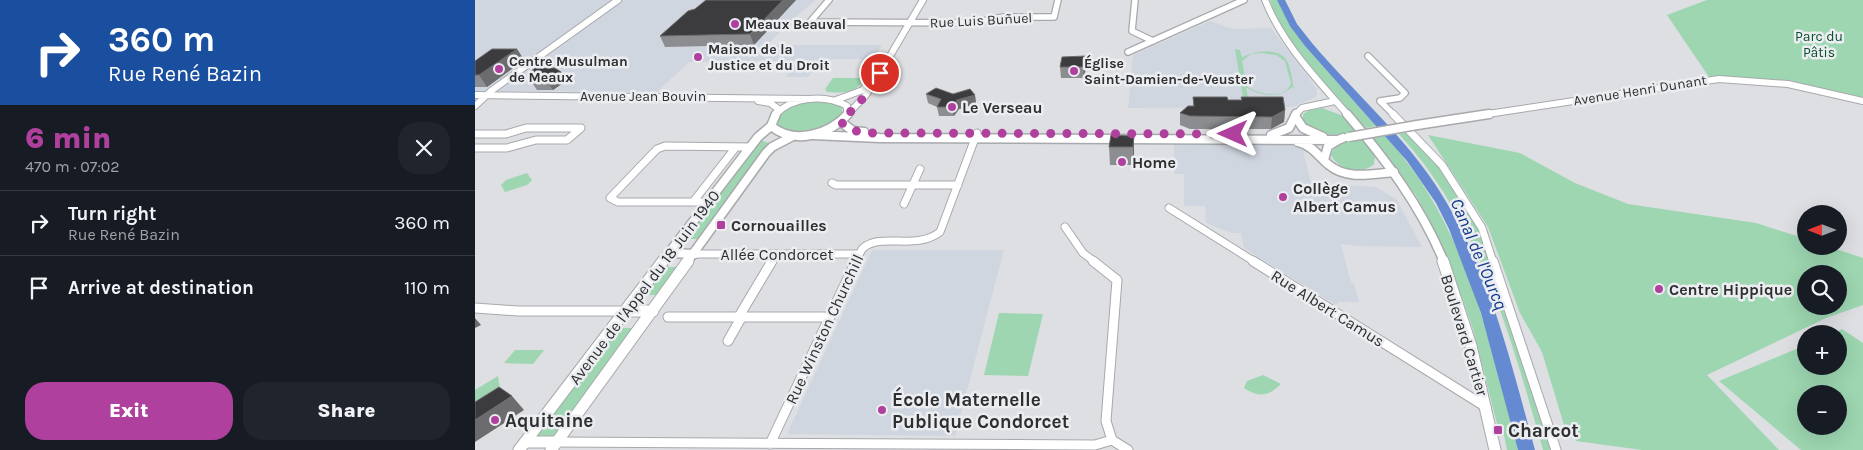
<!DOCTYPE html>
<meta charset="utf-8">
<style>
:root{--surface:#171b24;--page:#20242c;--text:#f1f3f6;--muted:#9ea1a6;--line:#363941;--accent:#af409d}
body{margin:0;font-family:Karla,sans-serif;background:var(--page);color:var(--text);height:100vh;display:flex;flex-direction:column;font-size:19px;white-space:nowrap}
*{box-sizing:border-box;margin:0}
p{font-size:16px;color:var(--muted)}
.icon{flex:none;width:28px;height:28px;fill:none;stroke:currentColor;stroke-width:2;stroke-linecap:round;stroke-linejoin:round}
.map{position:relative;flex:1;overflow:hidden}
.details{display:flex;flex-direction:column;background:var(--surface);width:475px}
.details>*{flex:none}
.banner{background:#1a4fa0;color:#fff;overflow:hidden}
.needle{width:32px;rotate:270deg}
.buttons{position:absolute;left:1322px;top:205px;display:grid;gap:10px}
.buttons a{display:grid;place-items:center;width:50px;height:50px;border-radius:50%;background:var(--surface);box-shadow:0 5px 20px #0002;font-size:25px}
.pin{position:absolute;display:grid;place-items:center;width:42px;height:42px;color:#fff;margin:-21px;border:2px solid #fff;border-radius:50%;box-shadow:0 1px 5px #0007}
.me{position:absolute;width:55px;margin:-28px;rotate:270deg;stroke-linejoin:round;filter:drop-shadow(0 0 4px #0008)}
.turn{display:flex;align-items:center;gap:18px;height:105px;padding:0 25px;font-size:22px}
.turn .icon{width:65px;height:65px;stroke-width:2.5}
.turn b{display:block;font-size:35px;line-height:42px}
.round{display:grid;place-items:center;flex:none;width:52px;height:52px;border-radius:20px;background:var(--page)}
.overview{display:flex;align-items:center;justify-content:space-between;height:85px;padding:0 25px}
h1{font-size:30px;font-weight:800;line-height:38px;color:var(--accent)}
.action{display:flex;gap:10px;margin-top:auto;padding:10px 25px}
.action a{flex:1;height:58px;border-radius:20px;background:var(--accent);color:#fff;font-size:20px;font-weight:800;line-height:58px;text-align:center}
.action a+a{background:var(--page);color:var(--text)}
ul{padding:0;list-style:none}
li{display:flex;align-items:center;gap:15px;height:65px;padding:0 25px;border-top:1px solid var(--line)}
li div{flex:1}
li b{display:block;font-size:19px}
li em{font-style:normal}
main{display:flex;flex:1;min-height:0}
.map>svg:first-child{display:block}
.built{fill:#d0d6e0}
.green{fill:#9dd6b1;fill-rule:evenodd}
.water{fill:#658ad2}
.lines{fill:none;stroke-linecap:round;stroke-linejoin:round}
.minor-far2-casing{stroke:#a7a9ac;stroke-width:8}
.minor-far1-casing{stroke:#a7a9ac;stroke-width:9}
.minor-casing{stroke:#a7a9ac;stroke-width:11}
.tertiary-far2-casing{stroke:#a7a9ac;stroke-width:8}
.tertiary-far1-casing{stroke:#a7a9ac;stroke-width:11}
.tertiary-casing{stroke:#a7a9ac;stroke-width:13}
.minor-far2{stroke:#fff;stroke-width:5.5}
.minor-far1{stroke:#fff;stroke-width:7}
.minor{stroke:#fff;stroke-width:9}
.tertiary-far2{stroke:#fff;stroke-width:6}
.tertiary-far1{stroke:#fff;stroke-width:8}
.tertiary{stroke:#fff;stroke-width:11}
.tertiary-bridge-casing{stroke:#a7a9ac;stroke-width:11;stroke-linecap:butt}
.tertiary-bridge{stroke:#fff;stroke-width:8}
.wall{fill:#8c8d90}
.shaded-wall{fill:#6c6c6e}
.building{fill:#3c3b3d;stroke:#6c6c6e}
.route{stroke:#af409d;stroke-width:9;stroke-dasharray:0 16.2}
.poi-dot{fill:#af409d;stroke:#ebedf0;stroke-width:2}
.labels{text-anchor:middle;stroke-width:5;stroke-linejoin:round;paint-order:stroke}
.far-street-label{font-size:14px;fill:#2e2f30;stroke:#ebedf0}
.far-poi-label{font-size:14px;font-weight:bold;fill:#2e2f30;stroke:#ebedf0;text-anchor:start}
.far-park-label{font-size:14px;fill:#08502e;stroke:#ebedf0}
.poi-label{font-size:16px;font-weight:bold;fill:#2e2f30;stroke:#ebedf0;text-anchor:start}
.street-label{font-size:16px;fill:#2e2f30;stroke:#ebedf0}
.water-label{font-size:18px;font-style:italic;fill:#143a8e;stroke:#ebedf0}
.near-poi-label{font-size:19px;font-weight:bold;fill:#2e2f30;stroke:#ebedf0;text-anchor:start}
</style>
<main>
<section class="details">
<div class="banner">
<div class="turn"><svg class="icon" aria-label="right" viewBox="0 0 24 24"><path d="M7 20v-9h11M14 6l5 5-5 5"/></svg><div><b>360 m</b>Rue René Bazin</div></div>
</div>
<div class="overview"><div><h1>6 min</h1><p>470 m · 07:02</p></div><a class="round"><svg class="icon" aria-label="close" viewBox="0 0 24 24"><path d="M6 6l12 12M18 6L6 18"/></svg></a></div>
<ul>
<li><svg class="icon" aria-label="right" viewBox="0 0 24 24"><path d="M7 20v-9h11M14 6l5 5-5 5"/></svg><div><b>Turn right</b><p>Rue René Bazin</p></div><em>360 m</em></li>
<li><svg class="icon" aria-label="arrive" viewBox="0 0 24 24"><path d="M6 21V4h12l-3 4 3 4H6"/></svg><div><b>Arrive at destination</b></div><em>110 m</em></li>
</ul>
<div class="action"><a>Exit</a><a>Share</a></div>
</section>
<div class="map">
<svg width="1388" height="450" viewBox="0 0 1388 450">
<rect width="100%" height="100%" fill="#dddfe2"/>
<path class="built" d="M0 0H341L310 26 293 45H407L398 59H347L333 77H311L322 61 214 62 182 92 0 91Z
M735 21 757 29 796 28 842 89 841 97 817 107 653 108 658 55Z
M699 143 818 144 827 146 836 183 901 187 922 200 947 247 882 246 866 244 876 283H879L884 302H864L860 305 769 248 766 233H756L731 223 730 206H709V174H699Z
M397 250H529L480 436 312 434Z"/>
<path class="green" d="M795 0H802L830 46 901 126 890 128 831 62 812 37 795 7 797 6Z
M1232 0H1388V99L1308 81 1234 77 1192 15Z
M760 49 765 50 767 58C777 51 805 47 812 61 816 69 817 80 819 89L817 87C804 99 784 96 771 87L773 97H768ZM787 53 801 55 810 61 816 83C811 100 783 95 772 86L767 61 776 54Z
M358 78H390C380 94 370 93 352 92L350 89Z
M334 101H350L366 106 368 114 365 118C342 131 327 140 301 126 301 110 322 104 334 101Z
M847 108 866 115 881 132C862 135 842 139 828 123V114L835 110Z
M934 132 958 156 984 192 1005 234 1076 450H1068C1036 337 1005 222 924 134Z
M953 135 1045 153 1100 183 1153 204 1281 223 1331 239V246H1352L1388 258V305L1351 318 1232 375 1304 450H1167L1101 441 1089 425 1067 352 1045 313 1013 227ZM1331 274H1364V306H1331Z
M910 136C990 222 1014 339 1043 450H1032L1027 425 1022 424 998 329 980 279 942 197 898 138Z
M886 139 900 155 899 164C887 175 863 170 856 155 860 142 874 141 886 139Z
M285 140 297 144 226 239H211Z
M52 173 57 180 52 185 30 192 26 185 31 180Z
M189 267H205L185 295H168Z
M524 313 568 314 553 376 509 375Z
M143 328H160L95 416H75Z
M1367 329 1388 343V450H1326L1244 381 1331 345V366H1364V334H1357ZM1331 394H1364V426H1331Z
M40 350H69L58 364 29 363Z
M788 375 806 384C794 396 783 398 769 388L772 381Z
M23 376 26 396 0 409V390Z
M70 424H90C82 435 77 438 63 438L61 435Z"/>
<path class="water" d="M802 0H810L822 24 837 43C882 96 939 144 973 205 1017 280 1037 367 1060 450H1043L1006 313 974 229 961 203 932 161 830 46 815 26Z"/>
<g class="lines">
<defs>
<path id="minor-far2" d="M354 0 335 22 498 23 529 17H579L583 0
M660 0 657 31 678 41
M653 52 769 0
M893 56 930 93 925 98 905 101 919 115"/>
<path id="minor-far1" d="M918 114 967 165 1007 228 1018 262
M0 134H31L51 128H106L92 140H61L32 148H0
M357 183 361 185H483
M218 202 261 147
M234 202H143L135 198 182 149 190 146 276 147
M429 204 445 169
M694 208 780 262
M590 227 608 253 620 262
M220 254H384
M296 262 301 254
M381 262C383 258 385 251 388 248 407 232 440 251 465 232L502 133"/>
<path id="minor" d="M618 261 642 280 631 421 637 440 653 450
M778 261 1011 407
M1018 261 1081 450
M0 308 43 311H151
M193 317H354
M263 318 297 261
M253 341 266 318
M82 442 620 445 637 440
M295 444 381 261"/>
<path id="tertiary-far2" d="M790 0C808 45 842 79 873 115
M0 95 337 99
M361 100 388 90 399 73 398 67 412 64
M283 101 295 103 305 110
M0 106 16 91 143 0
M300 115C318 96 350 94 372 106V114
M372 115 391 95 405 73 414 67 412 61 448 0
M820 115 827 108 860 101
M1006 115 1244 79 1313 84 1388 101"/>
<path id="tertiary-far1" d="M872 114C911 160 946 206 969 262
M820 116 828 128 848 137
M366 122 378 131 389 132
M942 125 1014 114
M296 126C319 145 354 135 373 114
M296 126 301 114
M338 135 405 138 863 140 868 138
M796 135 814 128 821 114
M823 142C838 146 843 156 854 165 872 180 897 174 919 172
M849 160 853 146 863 140
M195 253 220 254
M187 262 283 137 296 126
M212 262 291 153 297 147 318 136"/>
<path id="tertiary" d="M968 261 996 346 1020 450
M151 311H178
M50 442H82
M44 450 188 261
M76 450 213 261"/>
</defs>
<use href="#minor-far2" class="minor-far2-casing"/>
<use href="#minor-far1" class="minor-far1-casing"/>
<use href="#minor" class="minor-casing"/>
<use href="#tertiary-far2" class="tertiary-far2-casing"/>
<use href="#tertiary-far1" class="tertiary-far1-casing"/>
<use href="#tertiary" class="tertiary-casing"/>
<use href="#minor-far2" class="minor-far2"/>
<use href="#minor-far1" class="minor-far1"/>
<use href="#minor" class="minor"/>
<use href="#tertiary-far2" class="tertiary-far2"/>
<use href="#tertiary-far1" class="tertiary-far1"/>
<use href="#tertiary" class="tertiary"/>
<defs>
<path id="tertiary-bridge" d="M874 137 942 125"/>
</defs>
<use href="#tertiary-bridge" class="tertiary-bridge-casing"/>
<use href="#tertiary-bridge" class="tertiary-bridge"/>
</g>
<path class="wall" d="M321 0 279 45 190 47 185 36Z
M42 49 49 60 12 87H0V61Z
M611 56V67L609 78H586L585 67Z
M86 72 91 81 78 90H62L56 81Z
M451 94H478L500 95 501 104 484 109 479 116H464L462 107 453 103Z
M718 97 753 100H766V97L810 110 809 122 796 129H715L705 125V113L718 106Z
M659 136V153L658 165H635L634 147Z"/>
<path class="shaded-wall" d="M308 0H321L279 45 275 34Z
M42 49 49 60 12 87 4 75Z
M611 56V67L609 78 608 67Z
M86 72 91 81 78 90 72 81Z
M500 95 501 104 484 109 479 116 477 107 482 100Z
M810 110 809 122 796 129 797 117Z
M659 136V153L658 165V147Z
M0 318 6 325 0 328Z
M37 396 49 410 0 442V420Z"/>
<path class="building" d="M231 0H308L275 34 185 36 213 11 220 9Z
M17 49H42L4 75H0V61Z
M611 56 608 67H585L587 57Z
M60 68H80L86 72 72 81H56L54 73Z
M461 88 478 94 495 89 500 95 482 100 477 107H462L466 99 451 94Z
M718 97H752L753 100H767L766 97H808L810 110 797 117 715 116 705 113 713 106H719Z
M636 135 659 136 658 147H634Z
M24 387 37 396 0 420V402Z"/>
<g class="lines">
<path class="route" d="M405 73 391 95 366 122C378 134 392 133 408 133L758 134"/>
</g>
<g class="poi-dot">
<circle cx="260" cy="24" r="5"/>
<circle cx="223" cy="57" r="5"/>
<circle cx="24" cy="69" r="5"/>
<circle cx="599" cy="71" r="5"/>
<circle cx="477" cy="107" r="5"/>
<circle cx="647" cy="162" r="5"/>
<circle cx="808" cy="197" r="5"/>
<rect x="241" y="220" width="10" height="10" rx="2.5"/>
<circle cx="1184" cy="289" r="5"/>
<circle cx="407" cy="410" r="5"/>
<circle cx="20" cy="420" r="5"/>
<rect x="1018" y="425" width="10" height="10" rx="2.5"/>
</g>
<g class="labels">
<g class="far-street-label">
<text transform="translate(506 20) rotate(-3)" y="5">Rue Luis Buñuel</text>
<text transform="translate(1165 90) rotate(-9)" y="5">Avenue Henri Dunant</text>
<text x="168" y="101">Avenue Jean Bouvin</text>
</g>
<g class="far-poi-label">
<text x="270" y="29">Meaux Beauval</text>
<text x="233" y="54">Maison de la<tspan x="233" dy="16">Justice et du Droit</tspan></text>
<text x="34" y="66">Centre Musulman<tspan x="34" dy="16">de Meaux</tspan></text>
<text x="609" y="68">Église<tspan x="609" dy="16">Saint-Damien-de-Veuster</tspan></text>
</g>
<g class="far-park-label">
<text x="1344" y="41">Parc du<tspan x="1344" dy="16">Pâtis</tspan></text>
</g>
<g class="poi-label">
<text x="487" y="113">Le Verseau</text>
<text x="657" y="168">Home</text>
<text x="818" y="194">Collège<tspan x="818" dy="18">Albert Camus</tspan></text>
<text x="256" y="231">Cornouailles</text>
<text x="1194" y="295">Centre Hippique</text>
</g>
<g class="street-label">
<text x="302" y="260">Allée Condorcet</text>
<text transform="translate(169 287) rotate(-53)" y="6">Avenue de l'Appel du 18 Juin 1940</text>
<text transform="translate(853 308) rotate(32)" y="6">Rue Albert Camus</text>
<text transform="translate(349 329) rotate(-65)" y="6">Rue Winston Churchill</text>
<text transform="translate(990 335) rotate(73)" y="6">Boulevard Cartier</text>
</g>
<g class="water-label">
<text transform="translate(1004 254) rotate(67)" y="6">Canal de l'Ourcq</text>
</g>
<g class="near-poi-label">
<text x="417" y="406">École Maternelle<tspan x="417" dy="22">Publique Condorcet</tspan></text>
<text x="30" y="427">Aquitaine</text>
<text x="1033" y="437">Charcot</text>
</g>
</g>
</svg>
<div class="buttons">
<a><svg class="needle" viewBox="-14 -14 28 28"><path d="M0-13l5 13h-10z" fill="#e53935"/><path d="M0 13l5-13h-10z" fill="#9ea1a6"/></svg></a>
<a><svg class="icon" aria-label="search" viewBox="0 0 24 24"><circle cx="10" cy="10" r="6"/><path d="M15 15l6 6"/></svg></a>
<a>+</a>
<a>−</a>
</div>
<div class="pin" style="left:405px;top:73px;background:#d93025"><svg class="icon" aria-label="arrive" viewBox="0 0 24 24"><path d="M6 21V4h12l-3 4 3 4H6"/></svg></div>
<svg class="me" style="left:758px;top:134px" viewBox="-20 -20 40 40"><path d="M0-17L14 15 0 8-14 15z" fill="#af409d" stroke="#fff" stroke-width="4"/></svg>
</div>
</main>
